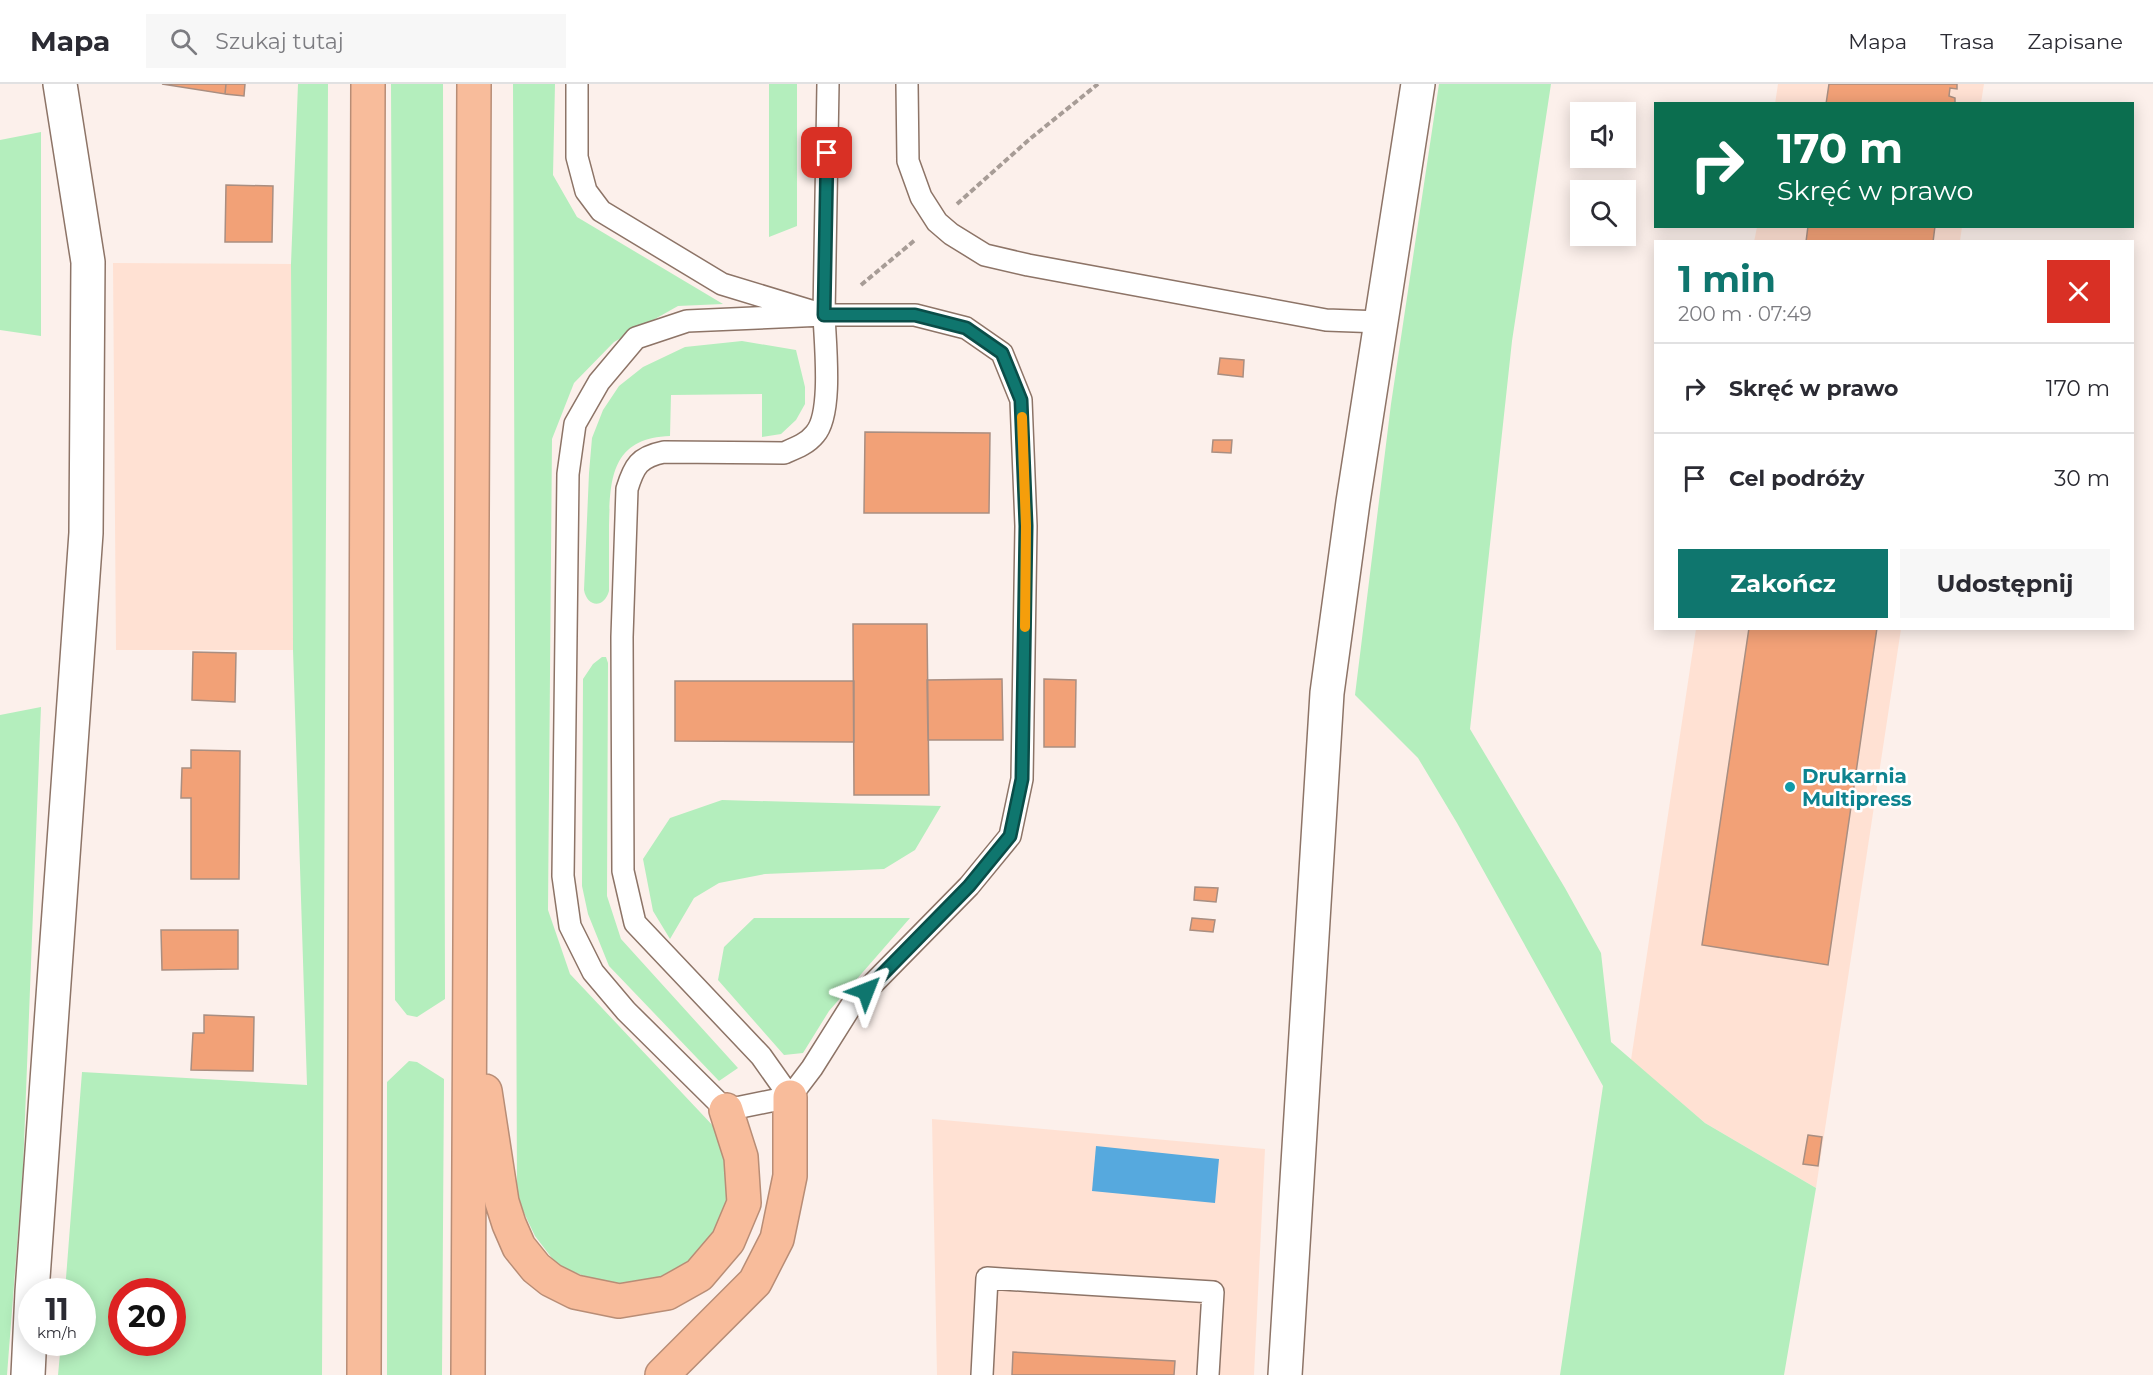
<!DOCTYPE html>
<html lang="pl">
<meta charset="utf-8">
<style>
:root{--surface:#fff;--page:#f7f7f7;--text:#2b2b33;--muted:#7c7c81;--line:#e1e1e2;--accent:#0f766e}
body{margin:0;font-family:Montserrat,sans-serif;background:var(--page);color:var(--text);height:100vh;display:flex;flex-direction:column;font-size:22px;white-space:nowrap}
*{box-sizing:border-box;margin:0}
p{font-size:20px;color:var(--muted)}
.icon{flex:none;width:33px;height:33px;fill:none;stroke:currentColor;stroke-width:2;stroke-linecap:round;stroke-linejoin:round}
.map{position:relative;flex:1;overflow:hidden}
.side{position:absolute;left:1654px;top:156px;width:480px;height:390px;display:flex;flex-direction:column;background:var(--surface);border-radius:0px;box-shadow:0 3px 15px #0003}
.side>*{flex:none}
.guide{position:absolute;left:1654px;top:18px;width:480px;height:126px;border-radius:0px;box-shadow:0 3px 15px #0003;background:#0b6e4f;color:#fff;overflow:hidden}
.tools{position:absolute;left:1570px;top:18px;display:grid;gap:12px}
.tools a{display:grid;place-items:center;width:66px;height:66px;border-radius:0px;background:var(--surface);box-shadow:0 3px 15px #0003;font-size:30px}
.speed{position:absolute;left:18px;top:1194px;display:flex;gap:12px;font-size:30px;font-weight:700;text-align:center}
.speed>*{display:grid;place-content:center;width:78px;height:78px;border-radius:50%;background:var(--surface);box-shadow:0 3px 15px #0003;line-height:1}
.speed small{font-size:15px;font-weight:400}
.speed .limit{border:9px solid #d22;background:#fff;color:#111}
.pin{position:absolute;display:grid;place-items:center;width:51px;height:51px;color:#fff;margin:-26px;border-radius:12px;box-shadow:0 3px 9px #0006}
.me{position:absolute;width:66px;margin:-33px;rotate:45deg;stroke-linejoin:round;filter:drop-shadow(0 0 4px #0008)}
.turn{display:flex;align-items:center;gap:21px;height:126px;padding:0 24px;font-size:27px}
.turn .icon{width:78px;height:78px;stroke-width:2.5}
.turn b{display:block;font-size:42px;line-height:51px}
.round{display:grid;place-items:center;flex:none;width:63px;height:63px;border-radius:0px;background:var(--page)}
.headline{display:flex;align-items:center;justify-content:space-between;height:102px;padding:0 24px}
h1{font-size:36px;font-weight:700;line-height:45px;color:var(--accent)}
.action{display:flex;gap:12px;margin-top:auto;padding:12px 24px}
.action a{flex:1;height:69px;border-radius:0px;background:var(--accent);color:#fff;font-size:24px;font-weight:700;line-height:69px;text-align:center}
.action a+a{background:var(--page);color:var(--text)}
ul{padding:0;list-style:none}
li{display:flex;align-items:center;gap:18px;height:90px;padding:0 24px;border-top:2px solid var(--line)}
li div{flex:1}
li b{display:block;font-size:22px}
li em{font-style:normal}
header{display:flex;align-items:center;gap:36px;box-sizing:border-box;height:84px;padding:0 30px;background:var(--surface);border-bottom:2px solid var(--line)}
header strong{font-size:28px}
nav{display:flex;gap:33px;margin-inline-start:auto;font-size:21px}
.search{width:420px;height:54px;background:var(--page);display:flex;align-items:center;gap:15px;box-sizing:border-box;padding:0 21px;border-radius:0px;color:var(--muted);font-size:22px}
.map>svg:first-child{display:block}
.built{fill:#ffe1d3}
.green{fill:#b4eebd;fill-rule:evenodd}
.water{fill:#56a9de}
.building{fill:#f2a177;stroke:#a98e81;stroke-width:1.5}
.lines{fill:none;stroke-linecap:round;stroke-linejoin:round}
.lane-casing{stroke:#8d7467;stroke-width:24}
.street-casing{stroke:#8d7467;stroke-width:36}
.secondary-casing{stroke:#8d7467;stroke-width:36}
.highway-casing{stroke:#b88d76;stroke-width:36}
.path{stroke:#a79c96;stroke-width:4;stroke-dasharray:6 3;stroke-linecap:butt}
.lane{stroke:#fff;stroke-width:21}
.street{stroke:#fff;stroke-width:33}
.secondary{stroke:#fff;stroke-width:33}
.highway{stroke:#f8bc9b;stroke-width:33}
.route-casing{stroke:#0a4d48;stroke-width:15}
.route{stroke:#0f766e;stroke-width:10}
.slow{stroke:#f59e0b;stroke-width:10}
.culture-dot{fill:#0f9aa8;stroke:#fff;stroke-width:2}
.labels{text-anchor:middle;stroke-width:5;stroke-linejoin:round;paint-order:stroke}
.culture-label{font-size:20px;font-weight:bold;fill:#0d838f;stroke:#fff;text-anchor:start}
</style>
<header>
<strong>Mapa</strong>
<div class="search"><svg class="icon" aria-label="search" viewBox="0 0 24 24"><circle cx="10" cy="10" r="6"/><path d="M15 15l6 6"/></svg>Szukaj tutaj</div>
<nav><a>Mapa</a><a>Trasa</a><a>Zapisane</a></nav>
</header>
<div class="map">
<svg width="2153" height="1291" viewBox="0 0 2153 1291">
<rect width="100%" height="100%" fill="#fcf0eb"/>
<path class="built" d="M1778 0H1984L1981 19 1775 20Z
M1757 143H1962L1960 157 1754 158Z
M113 179 291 180 293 566H116Z
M1696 545H1901L1816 1104 1705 1039 1631 976Z
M932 1035 1265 1065 1254 1291H937Z"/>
<path class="green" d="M298 0H328L322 1291H58L61 1259 82 1258V1208L65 1207 82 988 307 1001 293 566 291 180ZM122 1208H172V1258H122Z
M391 0H443L445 915 417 933 407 931 395 916Z
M513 0H555L553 91 577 133 723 220 678 222 614 258 574 299 552 355 548 826 570 890 716 1045 733 1094 723 1136 698 1172 653 1198 605 1200 558 1182 535 1152 517 1114Z
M769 0H797V142L769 153Z
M1439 0H1551L1512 257 1470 645 1565 804 1601 869 1611 958 1705 1039 1816 1104 1784 1291H1560L1603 1002 1457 739 1418 674 1355 611 1391 320Z
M41 48V252L0 246V56Z
M742 257 796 266 805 303V320L796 336 781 350 762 353V310L671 311 670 352C611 354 610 395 609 442 609 463 609 485 609 507 604 525 587 523 584 506L589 389 592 354 603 326 619 302 643 283 685 263Z
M602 573H606L608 579 607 812 621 855 738 984 719 997 609 882 588 830 582 802 583 595 593 580Z
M41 623 23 1085 7 1291H0V631Z
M722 716 941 722 915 766 884 785 765 790 719 799 694 814 670 855 653 827 643 775 670 734Z
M754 834H910L829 927 803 969 784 971 718 896 724 863Z
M409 977 417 978 444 995 442 1291H387V998Z"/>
<path class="water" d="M1096 1062 1219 1075 1215 1119 1092 1107Z"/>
<path class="building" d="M162 0H226L225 10Z
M226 0H245L244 12 225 10Z
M1829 0H1957V5L1950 4 1949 12 1955 14V20H1826Z
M226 101 273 102 272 158H225Z
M1808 142H1935L1933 158H1806Z
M1220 274 1244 276 1243 293 1218 290Z
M865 348 990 349 989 429H864Z
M1213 356H1232L1231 369 1212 368Z
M853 540H927L929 711H854Z
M1749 544H1877L1828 881 1702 861Z
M193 568 236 569 235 618 192 616Z
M1002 595 1003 656H928L927 596Z
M1044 595 1076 596 1075 663H1044Z
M675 597H854V658L675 657Z
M191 666 240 667 239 795H191V714H181L182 684H191Z
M1195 803 1218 804 1216 818 1194 816Z
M1192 834 1215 836 1213 848 1190 846Z
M161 846H238V885L162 886Z
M204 931 254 933 253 987 191 986 193 949H204Z
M1808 1051 1822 1053 1818 1082 1803 1080Z
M1013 1268 1175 1277 1174 1291H1012Z"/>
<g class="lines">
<defs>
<path id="lane" d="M577 0V73L586 107 601 127 722 200 824 231 828 0
M907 0 908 77 921 113 937 138 951 150 985 171 1028 181 1326 236 1381 238
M824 231H915L966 244 1002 269 1021 316 1026 442 1022 695 1010 752 969 802 851 922 812 984 790 1013 726 1026 626 927 593 888 570 842 563 792 568 390 575 340 599 298 636 254 687 237Z
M790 1013 761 972 635 839 623 787 622 553 627 405C634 382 639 373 664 368L784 369C796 364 807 360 815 350 833 330 825 259 824 231
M982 1291 987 1194 1213 1208 1208 1291"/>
<path id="street" d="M1285 1291 1327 609 1353 418 1418 0"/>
<path id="secondary" d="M32 1208 86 449 88 178 60 0
M28 1291 32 1208"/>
<path id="highway" d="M485 1007 502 1118 509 1140 519 1163 536 1184 551 1196 575 1208 619 1217 667 1209 699 1191 728 1157 744 1119 741 1073 726 1026
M364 1291 368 0
M468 1291 474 0
M662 1291 755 1198 777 1155 790 1092V1013"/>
</defs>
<use href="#lane" class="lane-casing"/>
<use href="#street" class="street-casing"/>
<use href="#secondary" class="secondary-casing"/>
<use href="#highway" class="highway-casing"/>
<path class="path" d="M957 120 1031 54 1098 0
M861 201 915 156"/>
<use href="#lane" class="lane"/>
<use href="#street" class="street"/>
<use href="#secondary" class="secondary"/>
<use href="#highway" class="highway"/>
</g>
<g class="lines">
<defs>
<path id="route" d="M827 69 824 231H915L966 244 1002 269 1021 316 1026 442 1022 695 1010 752 969 802 866 907"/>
</defs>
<use href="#route" class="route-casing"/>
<use href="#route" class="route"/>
<path class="slow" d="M1022 333 1026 442 1025 543"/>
</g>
<circle class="culture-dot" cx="1790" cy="703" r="6"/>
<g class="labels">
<g class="culture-label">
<text x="1802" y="699">Drukarnia<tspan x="1802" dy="23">Multipress</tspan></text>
</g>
</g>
</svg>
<div class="tools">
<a><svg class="icon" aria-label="sound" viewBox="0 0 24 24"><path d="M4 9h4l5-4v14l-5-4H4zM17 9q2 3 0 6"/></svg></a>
<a><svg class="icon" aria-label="search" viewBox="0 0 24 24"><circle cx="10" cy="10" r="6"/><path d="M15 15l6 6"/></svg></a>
</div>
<div class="speed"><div>11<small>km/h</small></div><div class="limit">20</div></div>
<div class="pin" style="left:827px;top:69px;background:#d93025"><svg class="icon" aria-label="arrive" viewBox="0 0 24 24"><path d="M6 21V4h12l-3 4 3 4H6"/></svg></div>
<svg class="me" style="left:866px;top:907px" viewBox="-20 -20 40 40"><path d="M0-17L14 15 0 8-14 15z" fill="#0f766e" stroke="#fff" stroke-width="4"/></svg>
<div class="guide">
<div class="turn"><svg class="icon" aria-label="right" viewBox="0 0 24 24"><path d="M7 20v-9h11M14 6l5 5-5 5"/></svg><div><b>170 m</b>Skręć w prawo</div></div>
</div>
<section class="side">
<div class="headline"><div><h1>1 min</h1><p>200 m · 07:49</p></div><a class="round" style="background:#d93025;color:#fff"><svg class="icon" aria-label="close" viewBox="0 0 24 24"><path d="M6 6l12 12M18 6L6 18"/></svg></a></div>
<ul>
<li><svg class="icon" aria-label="right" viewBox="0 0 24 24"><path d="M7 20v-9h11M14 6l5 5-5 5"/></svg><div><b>Skręć w prawo</b></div><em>170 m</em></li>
<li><svg class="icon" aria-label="arrive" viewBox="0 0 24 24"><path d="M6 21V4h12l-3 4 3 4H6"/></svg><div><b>Cel podróży</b></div><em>30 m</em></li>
</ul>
<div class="action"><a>Zakończ</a><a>Udostępnij</a></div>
</section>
</div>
